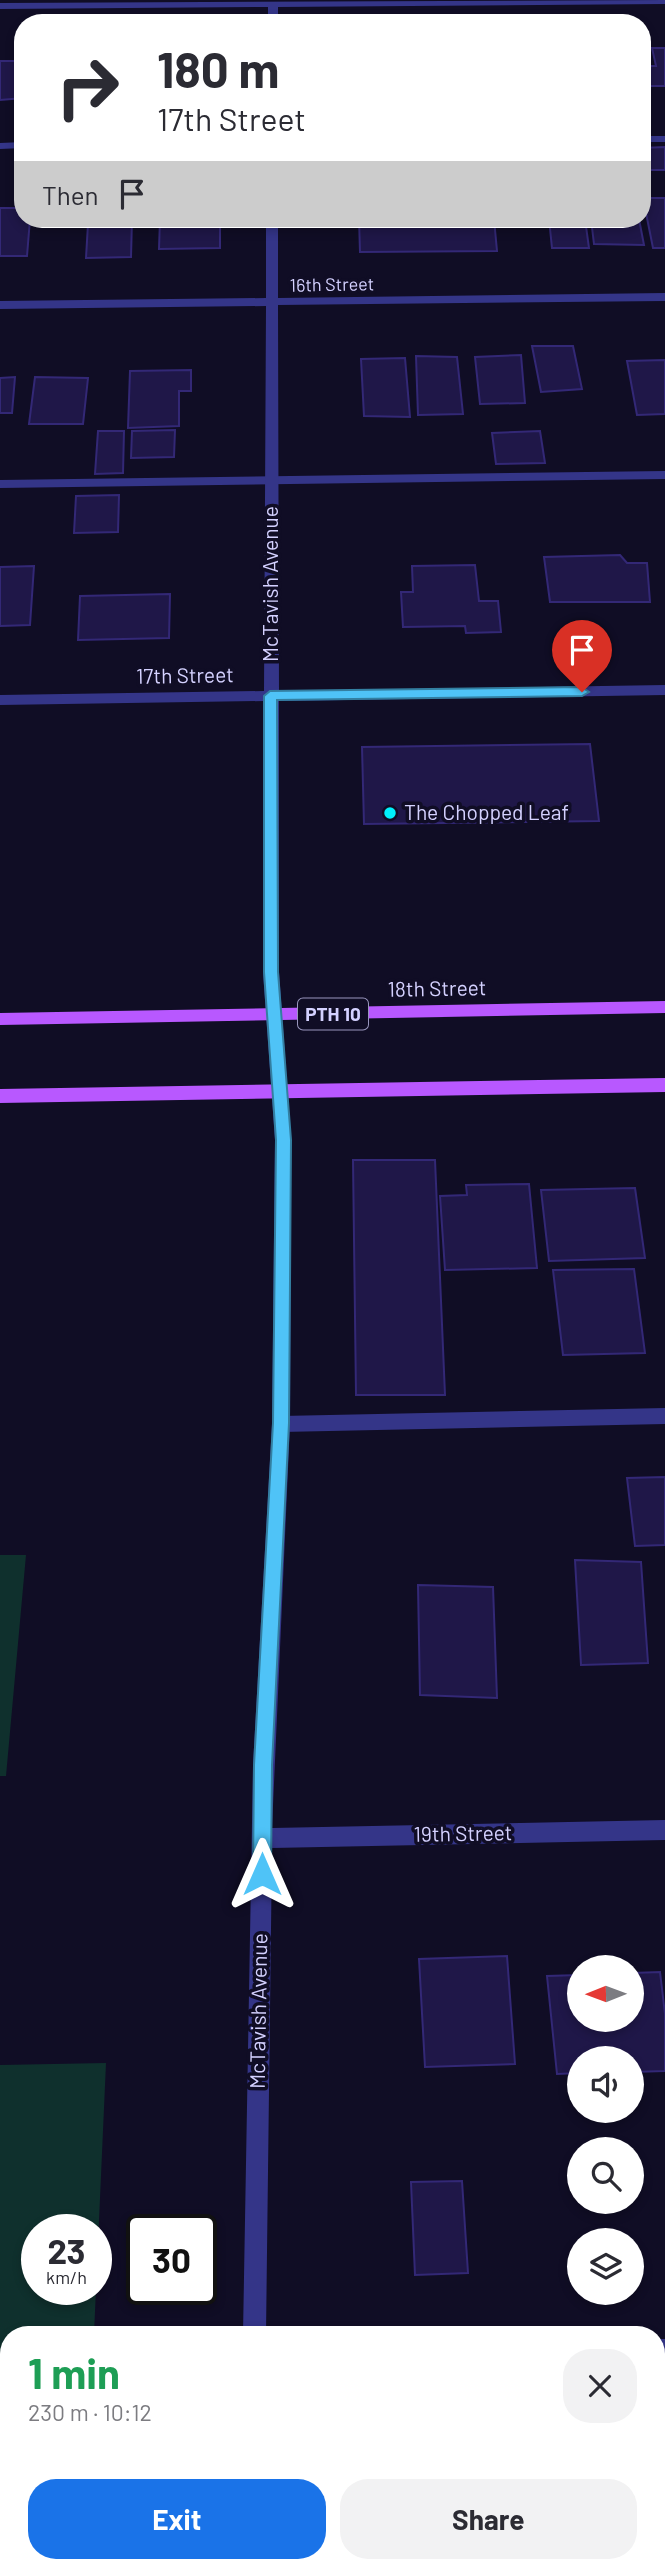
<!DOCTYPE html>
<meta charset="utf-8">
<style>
:root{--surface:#fff;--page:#f2f2f3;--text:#2b2b33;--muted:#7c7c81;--accent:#1a73e8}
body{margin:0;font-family:Barlow,sans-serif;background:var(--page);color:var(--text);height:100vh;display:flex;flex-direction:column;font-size:26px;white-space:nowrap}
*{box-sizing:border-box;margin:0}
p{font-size:23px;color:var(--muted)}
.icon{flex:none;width:38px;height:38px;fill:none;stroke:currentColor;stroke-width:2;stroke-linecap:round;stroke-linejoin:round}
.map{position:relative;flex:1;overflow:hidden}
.sheet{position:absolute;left:0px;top:2326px;width:665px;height:247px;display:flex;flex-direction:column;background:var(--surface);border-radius:28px 28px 0 0;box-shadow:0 4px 10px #0003}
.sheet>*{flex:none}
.hud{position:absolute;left:14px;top:14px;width:637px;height:214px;border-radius:28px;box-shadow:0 4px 10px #0003;background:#fff;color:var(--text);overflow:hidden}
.needle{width:46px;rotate:269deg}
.buttons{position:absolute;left:567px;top:1955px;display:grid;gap:14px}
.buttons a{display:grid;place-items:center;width:77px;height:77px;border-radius:50%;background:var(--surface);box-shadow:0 4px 10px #0003;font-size:35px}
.speed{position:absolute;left:21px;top:2214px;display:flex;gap:14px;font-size:35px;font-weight:700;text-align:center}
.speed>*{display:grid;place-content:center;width:91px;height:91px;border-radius:50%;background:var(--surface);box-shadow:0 4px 10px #0003;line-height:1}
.speed small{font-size:18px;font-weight:400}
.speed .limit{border:4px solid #111;border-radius:10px;background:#fff;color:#111}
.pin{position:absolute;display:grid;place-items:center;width:60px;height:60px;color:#fff;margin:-72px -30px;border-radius:50% 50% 50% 0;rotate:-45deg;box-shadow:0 0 7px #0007}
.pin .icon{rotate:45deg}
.me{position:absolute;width:77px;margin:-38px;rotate:0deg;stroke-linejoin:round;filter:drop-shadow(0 0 5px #0008)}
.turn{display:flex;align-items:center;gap:24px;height:147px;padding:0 28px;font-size:32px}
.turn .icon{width:91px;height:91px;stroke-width:2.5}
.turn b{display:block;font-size:49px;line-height:60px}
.then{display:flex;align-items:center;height:66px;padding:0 28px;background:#0003;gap:14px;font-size:26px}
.round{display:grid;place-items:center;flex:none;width:74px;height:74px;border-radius:28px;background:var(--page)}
.head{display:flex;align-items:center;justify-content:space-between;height:119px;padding:0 28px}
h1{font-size:42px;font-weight:700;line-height:52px;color:#1e9e55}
.button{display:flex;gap:14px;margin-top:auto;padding:14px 28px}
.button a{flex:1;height:80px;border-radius:28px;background:var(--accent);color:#fff;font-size:28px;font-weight:700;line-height:80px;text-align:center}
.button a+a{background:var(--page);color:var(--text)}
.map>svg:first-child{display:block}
.green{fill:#0f302d}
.building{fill:#1f1748;stroke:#332876;stroke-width:2}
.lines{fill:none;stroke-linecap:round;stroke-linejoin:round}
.service{fill:#343588;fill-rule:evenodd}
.minor{fill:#343588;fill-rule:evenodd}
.primary{fill:#b858ff;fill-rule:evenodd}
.route{fill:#4fc3f7;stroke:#337fa1;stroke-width:2}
.poi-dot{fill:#00f0fc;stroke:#100d25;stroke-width:2.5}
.labels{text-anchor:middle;stroke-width:7;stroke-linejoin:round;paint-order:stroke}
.far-street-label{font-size:18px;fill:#d4d1ff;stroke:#100d25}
.shield{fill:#100d25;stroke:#9996be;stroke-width:2}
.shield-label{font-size:19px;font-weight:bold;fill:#d4d1ff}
.street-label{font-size:21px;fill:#d4d1ff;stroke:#100d25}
.poi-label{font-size:21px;fill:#d4d1ff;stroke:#100d25;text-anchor:start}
</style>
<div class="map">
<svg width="665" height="2571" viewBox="0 0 665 2571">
<rect width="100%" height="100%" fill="#100d25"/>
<path class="green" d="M0 1555H26L6 1776H0Z
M106 2063 96 2288V2230H37V2289H96L94 2334H9V2564H85L84 2571H0V2065Z"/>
<path class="building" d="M652 48H665V86H650L646 66H656Z
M0 61H23V98L0 100Z
M665 147V170H642V148Z
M643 198H665V248H653Z
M0 208H23V219H30L27 256H0Z
M102 219H132L131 257 86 258 88 224H102Z
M160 219H220V248L159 249Z
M359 219H494L497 251 360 252Z
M549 219H585L589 248H552Z
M591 219H639L644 245 594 244Z
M532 346H573L582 389 541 392Z
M521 355 525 403 480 404 475 357Z
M416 356 457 357 463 414 418 415Z
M405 358 410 417 364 416 361 359Z
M665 360V414L637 415 627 361Z
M191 370V391H179V426L128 428 130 371Z
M15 377 12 413H0V378Z
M35 377 88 378 83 424H29Z
M175 430 174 457 131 458 132 431Z
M98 431H124L123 473 95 474Z
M540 431 545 463 496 464 492 433Z
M119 495 118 532 74 533 76 496Z
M620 555 627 563H647L650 602H550L544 557Z
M475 565 479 601H498L501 632 466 633 465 626 403 627 401 592H413L412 566Z
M34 566 30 625 0 626V567Z
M170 594 169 638 78 640 80 596Z
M590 744 599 821 364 824 362 747Z
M353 1160H435L445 1395H356Z
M529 1184 537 1268 445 1270 440 1196 467 1195 466 1185Z
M635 1188 645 1258 549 1261 541 1190Z
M634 1269 645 1353 563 1355 553 1270Z
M665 1477V1545L635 1546 627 1478Z
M575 1560 641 1562 648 1663 581 1665Z
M418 1585 493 1587 497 1698 420 1695Z
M507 1956 515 2064 425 2067 419 1959Z
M660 1972 665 2014V2071L632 2072V2058H579V2073L557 2074 547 1976 579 1975V2020H632V1973Z
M462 2181 468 2273 415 2275 411 2182Z
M479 2564H569L570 2571H479Z"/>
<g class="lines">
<path class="service" d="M642 136H665V142H642Z
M23 142V148L0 149V143Z
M665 471V479L0 488V480Z
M665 1408V1424L281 1432 275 1430 272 1424 275 1418 281 1416Z
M656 2339H665V2363H656Z"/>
<path class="minor" d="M665 0V4L278 7V23H268V7L0 9V3Z
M266 219H278V298L665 293V301L278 305 279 691 665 685V695L279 701V972L291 1140 290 1424 272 1828 665 1820V1840L272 1848 266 2334H243L253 1765 272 1424 275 1140 263 972 264 701 0 705V695L264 691 266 306 0 309V301L266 298Z
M241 2564H265V2571H241Z"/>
<path class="primary" d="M665 1001V1013L0 1025V1013Z
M665 1078V1092L0 1103V1089Z"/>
</g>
<path class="route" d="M582 687 589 692 582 696 277 700 278 972 291 1140 289 1423 272 1765 271 1874 269 1881 262 1883 255 1881 253 1874 254 1765 273 1423 276 1140 264 972V696L270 691Z"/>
<circle class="poi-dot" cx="390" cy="813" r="7"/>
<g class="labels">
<g class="far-street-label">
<text transform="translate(332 285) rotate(-1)" y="6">16th Street</text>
</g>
<rect class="shield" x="298" y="998.5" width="70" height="31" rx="5"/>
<g class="shield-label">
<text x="333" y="1021">PTH 10</text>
</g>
<g class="street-label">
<text transform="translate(271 584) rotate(-90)" y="7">McTavish Avenue</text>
<text transform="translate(185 676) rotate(-1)" y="7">17th Street</text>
<text transform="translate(437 989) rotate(-1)" y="7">18th Street</text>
<text transform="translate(463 1834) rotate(-1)" y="7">19th Street</text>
<text transform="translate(259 2011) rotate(-89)" y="7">McTavish Avenue</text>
</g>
<g class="poi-label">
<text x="404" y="820">The Chopped Leaf</text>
</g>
</g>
</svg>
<div class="buttons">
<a><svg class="needle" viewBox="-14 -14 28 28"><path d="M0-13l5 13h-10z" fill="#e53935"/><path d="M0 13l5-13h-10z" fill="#7c7c81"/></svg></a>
<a><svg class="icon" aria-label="sound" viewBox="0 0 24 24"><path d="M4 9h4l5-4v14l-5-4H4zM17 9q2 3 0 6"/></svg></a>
<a><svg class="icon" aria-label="search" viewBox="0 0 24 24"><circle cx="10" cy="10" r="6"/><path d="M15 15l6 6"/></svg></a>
<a><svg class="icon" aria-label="layers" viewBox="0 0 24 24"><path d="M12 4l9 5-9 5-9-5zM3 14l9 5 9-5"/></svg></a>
</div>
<div class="speed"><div>23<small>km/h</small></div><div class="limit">30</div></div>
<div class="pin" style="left:582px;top:692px;background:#d93025"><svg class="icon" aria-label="arrive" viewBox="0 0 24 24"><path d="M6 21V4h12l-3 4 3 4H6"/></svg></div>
<svg class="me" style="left:262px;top:1874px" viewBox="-20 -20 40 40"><path d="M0-17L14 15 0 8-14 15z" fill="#4fc3f7" stroke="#fff" stroke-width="4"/></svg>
<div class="hud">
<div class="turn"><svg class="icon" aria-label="right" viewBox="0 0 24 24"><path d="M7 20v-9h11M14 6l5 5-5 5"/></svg><div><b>180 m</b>17th Street</div></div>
<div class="then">Then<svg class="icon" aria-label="arrive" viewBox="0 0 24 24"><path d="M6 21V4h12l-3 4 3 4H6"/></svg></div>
</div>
<section class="sheet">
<div class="head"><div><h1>1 min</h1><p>230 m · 10:12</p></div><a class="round"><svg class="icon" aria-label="close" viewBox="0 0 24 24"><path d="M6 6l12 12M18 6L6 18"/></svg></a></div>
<div class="button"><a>Exit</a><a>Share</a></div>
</section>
</div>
